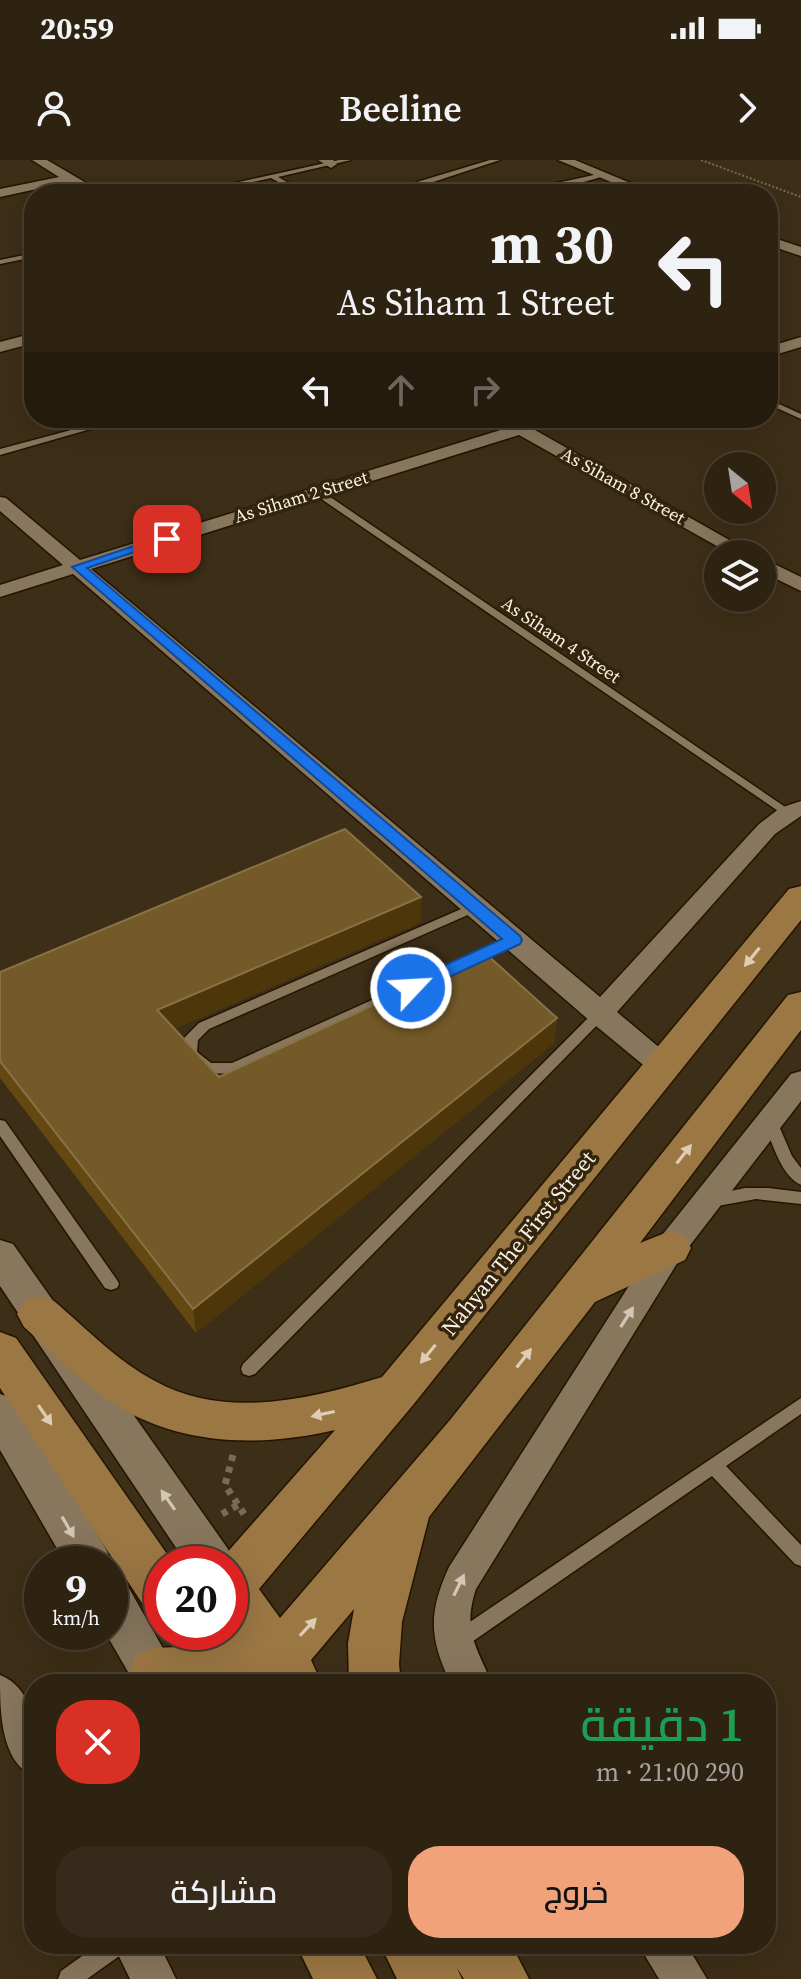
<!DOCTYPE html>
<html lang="ar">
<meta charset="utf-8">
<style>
:root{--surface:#2e2211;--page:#362a1a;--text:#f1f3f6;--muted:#a7a49f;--line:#493f31;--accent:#f1a27b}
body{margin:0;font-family:"Source Serif 4",Cairo,serif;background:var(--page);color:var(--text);direction:rtl;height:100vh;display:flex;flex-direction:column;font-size:30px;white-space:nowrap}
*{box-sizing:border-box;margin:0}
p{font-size:26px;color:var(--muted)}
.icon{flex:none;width:44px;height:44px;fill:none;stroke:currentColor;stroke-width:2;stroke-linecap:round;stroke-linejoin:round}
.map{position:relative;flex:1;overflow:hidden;direction:ltr}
.drawer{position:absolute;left:24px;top:1514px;width:752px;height:280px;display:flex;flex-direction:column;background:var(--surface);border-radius:32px;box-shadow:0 8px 32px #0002,0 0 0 2px var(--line);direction:rtl}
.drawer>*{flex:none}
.guide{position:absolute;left:24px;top:24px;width:754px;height:244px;border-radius:32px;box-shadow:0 8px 32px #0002,0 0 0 2px var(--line);direction:rtl;background:#2e2211;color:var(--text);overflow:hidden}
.needle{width:52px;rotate:150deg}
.fabs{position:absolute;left:704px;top:292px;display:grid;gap:16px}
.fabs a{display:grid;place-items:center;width:72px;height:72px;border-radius:50%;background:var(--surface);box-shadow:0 8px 32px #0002,0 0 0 2px var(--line);font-size:40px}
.speed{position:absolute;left:24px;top:1386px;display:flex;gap:16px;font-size:40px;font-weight:700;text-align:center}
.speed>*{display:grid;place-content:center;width:104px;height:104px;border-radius:50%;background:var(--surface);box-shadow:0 8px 32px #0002,0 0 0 2px var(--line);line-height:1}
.speed small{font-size:20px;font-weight:400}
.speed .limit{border:12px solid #d22;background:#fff;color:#111}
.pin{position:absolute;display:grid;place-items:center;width:68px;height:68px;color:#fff;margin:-34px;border-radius:16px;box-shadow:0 4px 12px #0006}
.me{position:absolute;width:88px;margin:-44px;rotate:65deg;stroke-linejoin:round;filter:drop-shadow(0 0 6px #0008)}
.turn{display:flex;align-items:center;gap:28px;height:168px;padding:0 32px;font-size:36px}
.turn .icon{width:104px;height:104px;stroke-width:2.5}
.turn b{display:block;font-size:56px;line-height:68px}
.lanes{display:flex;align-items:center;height:76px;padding:0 32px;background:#0003;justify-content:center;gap:40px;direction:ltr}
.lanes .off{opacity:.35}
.round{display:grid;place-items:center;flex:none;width:84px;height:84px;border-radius:32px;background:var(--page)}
.summary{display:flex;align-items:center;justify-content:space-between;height:136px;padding:0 32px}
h1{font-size:48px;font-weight:600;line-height:60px;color:#1e9e55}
.action{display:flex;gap:16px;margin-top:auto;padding:16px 32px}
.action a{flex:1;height:92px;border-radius:32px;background:var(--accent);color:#111;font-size:32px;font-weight:600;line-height:92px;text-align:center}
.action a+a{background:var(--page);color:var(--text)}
.status{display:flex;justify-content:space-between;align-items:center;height:56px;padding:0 40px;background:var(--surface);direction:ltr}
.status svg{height:22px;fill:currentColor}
header{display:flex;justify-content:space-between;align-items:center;height:104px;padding:0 32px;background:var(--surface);font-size:36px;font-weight:600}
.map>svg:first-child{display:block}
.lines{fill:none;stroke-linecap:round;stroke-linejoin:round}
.service-casing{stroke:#231501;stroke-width:3}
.minor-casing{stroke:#231501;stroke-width:3}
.tertiary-casing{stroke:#231501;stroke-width:3}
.secondary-casing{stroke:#231501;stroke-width:3}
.path-far1{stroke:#776a56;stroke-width:2;stroke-dasharray:2 2;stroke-linecap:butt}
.path{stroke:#776a56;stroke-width:7;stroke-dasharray:6 6;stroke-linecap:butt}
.service{fill:#88765d;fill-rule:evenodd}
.minor{fill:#88765d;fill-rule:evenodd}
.tertiary{fill:#88765d;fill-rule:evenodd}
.secondary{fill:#9b7744;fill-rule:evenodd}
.wall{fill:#634812}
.shaded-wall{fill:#4d360a}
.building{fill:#745a28;stroke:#897246;stroke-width:2}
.oneway{fill:#deccb4}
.oneway2{fill:#d3c6b5}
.route{fill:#1a73e8;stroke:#114b97;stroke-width:2}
.labels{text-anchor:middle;stroke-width:7;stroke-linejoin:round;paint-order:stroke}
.far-street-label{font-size:18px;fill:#fbf1e4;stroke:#32240d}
.street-label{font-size:22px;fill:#fbf1e4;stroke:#32240d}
</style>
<div class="status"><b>20:59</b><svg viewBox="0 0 49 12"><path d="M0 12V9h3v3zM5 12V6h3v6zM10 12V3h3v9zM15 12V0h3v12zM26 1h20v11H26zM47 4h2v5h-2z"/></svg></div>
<header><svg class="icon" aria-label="forward" viewBox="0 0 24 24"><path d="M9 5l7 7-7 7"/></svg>Beeline<svg class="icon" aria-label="person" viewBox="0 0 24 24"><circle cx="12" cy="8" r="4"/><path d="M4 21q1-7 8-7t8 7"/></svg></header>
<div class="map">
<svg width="801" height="1819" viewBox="0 0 801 1819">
<rect width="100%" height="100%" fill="#3d2e17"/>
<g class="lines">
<defs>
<path id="service" d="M339 0H351L278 17 308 34H300L271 18 196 34H184Z
M490 0H500L421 26C473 45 550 24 603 13L606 15C571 30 446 45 414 27L417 22Z
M34 93V97L0 104V100Z
M768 239 801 254V259L768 244Z
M116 258H129L0 295V289Z
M317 329 320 330 794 653 792 655H784L314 334 313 332Z
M475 743 479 744 481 747 479 750 209 869 198 880 197 892 211 903H232L383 835H393L395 838 393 841 234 913C206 915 182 910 184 878L199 863Z
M514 776 519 777 520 780 519 783 473 804 468 805 461 801 463 798Z
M600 849 607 854 605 857 255 1214 249 1216 243 1214 241 1209 243 1204 595 851Z
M771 958 776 959 792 996 801 1008V1025C781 1016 772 982 764 963L766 959Z
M0 960 5 961 117 1120 119 1124 117 1128 111 1130 105 1128 0 976Z
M745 1028H768L801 1032V1044L756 1039 712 1047 707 1045 704 1041 707 1037 712 1035Z
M801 1238V1254L726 1306 801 1385V1406L795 1404 712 1316 466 1486 459 1489 452 1486 450 1480 452 1474Z
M99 1784H128L125 1792 87 1819H58L61 1811Z"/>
<path id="minor" d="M32 0H47L105 34H90L69 22 0 37V29L59 17Z
M318 0H333L337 4 331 8Z
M558 0H575L657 34H640Z
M768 76 801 87V96L768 85Z
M34 173V183L0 192V182Z
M801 177V187L768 197V187Z
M539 258H564L535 270 754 394H731L519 275 91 409 600 837 759 664 780 648 801 641V656L775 674 617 852 673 899 677 906 673 913 663 916 653 913 590 861 73 414 0 437V425L63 405 0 351V337L6 338 80 400 507 268 504 264 506 260 523 263Z
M762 398 801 417V431L762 412Z
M801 911V941L681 1097 476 1429C462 1471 477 1487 492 1524H451C429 1478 428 1453 449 1407L659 1079 791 914Z
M0 1515C40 1531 34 1581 34 1617 0 1601 0 1551 0 1515Z
M113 1784H159L176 1819H130Z
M638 1784H686L707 1819H659Z"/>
<path id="tertiary" d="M0 1080 13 1084 228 1389 234 1404 230 1413V1404H187L0 1126Z
M0 1234 15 1239 106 1389 112 1404 110 1409V1404H66L0 1290Z
M110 1417 126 1423 177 1513 173 1524H135L105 1472H110Z"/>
<path id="secondary" d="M801 726V760L413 1245 259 1429 280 1458 450 1260 788 835 801 832V870L640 1083 670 1071 685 1076 691 1088 685 1100 595 1142 429 1357 402 1462 399 1504 401 1524H349L348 1483 354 1449 311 1500 322 1524H133L128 1513 136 1495 154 1488 177 1487 170 1472H230V1404H217L335 1270C257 1288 175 1286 106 1239 76 1218 51 1191 24 1167L17 1154 24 1141 39 1136 54 1141C87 1169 117 1201 155 1221 224 1260 311 1239 382 1217L789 729Z
M0 1172 16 1178 174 1404H162V1453L144 1446 0 1228Z
M296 1784H359L377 1819H313Z
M380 1784H444L451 1795 447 1784H511L529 1819H464L457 1808 462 1819H397Z"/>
</defs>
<use href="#service" class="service-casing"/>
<use href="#minor" class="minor-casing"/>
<use href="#tertiary" class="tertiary-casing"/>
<use href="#secondary" class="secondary-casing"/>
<path class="path-far1" d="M701 0 801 37"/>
<path class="path" d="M233 1295 225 1325 244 1354
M222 1354 238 1345"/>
<use href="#service" class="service"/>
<use href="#minor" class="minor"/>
<use href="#tertiary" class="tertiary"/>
<use href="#secondary" class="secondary"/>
</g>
<path class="wall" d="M421 737V762L174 869 219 917 557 858 554 883 196 1173 0 918V812Z"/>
<path class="shaded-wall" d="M421 737V762L160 875 157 850Z
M557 858 554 883 196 1173 193 1149Z"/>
<path class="building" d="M345 669 421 737 157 850 219 917 485 793 557 858 193 1149 0 901V812Z"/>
<defs><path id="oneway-solid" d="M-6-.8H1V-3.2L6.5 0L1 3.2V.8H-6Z" transform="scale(2)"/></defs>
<g class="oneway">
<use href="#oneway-solid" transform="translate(752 797) rotate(129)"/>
<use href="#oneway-solid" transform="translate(684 994) rotate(-52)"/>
<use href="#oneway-solid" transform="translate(428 1194) rotate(129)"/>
<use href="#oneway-solid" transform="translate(524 1198) rotate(-52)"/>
<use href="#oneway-solid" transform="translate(323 1254) rotate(168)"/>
<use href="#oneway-solid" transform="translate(45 1255) rotate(56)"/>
<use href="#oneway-solid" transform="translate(308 1467) rotate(-47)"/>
</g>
<g class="oneway2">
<use href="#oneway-solid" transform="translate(627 1157) rotate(-58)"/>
<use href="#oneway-solid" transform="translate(168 1340) rotate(-125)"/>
<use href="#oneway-solid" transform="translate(68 1367) rotate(60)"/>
<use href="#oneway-solid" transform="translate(459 1425) rotate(-64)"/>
</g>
<path class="route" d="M163 376 173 379 87 408 520 776 522 780 520 784 417 832H404L402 828 404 824 502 779 72 407Z"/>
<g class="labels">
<g class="far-street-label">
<text transform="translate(623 326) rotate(29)" y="6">As Siham 8 Street</text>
<text transform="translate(301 337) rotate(-17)" y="6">As Siham 2 Street</text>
<text transform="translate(561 480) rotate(34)" y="6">As Siham 4 Street</text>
</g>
<g class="street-label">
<text transform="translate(518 1083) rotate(-51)" y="8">Nahyan The First Street</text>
</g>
</g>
</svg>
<div class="fabs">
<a><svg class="needle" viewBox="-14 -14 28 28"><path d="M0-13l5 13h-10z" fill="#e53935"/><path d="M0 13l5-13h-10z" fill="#a7a49f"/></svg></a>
<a><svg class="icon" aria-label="layers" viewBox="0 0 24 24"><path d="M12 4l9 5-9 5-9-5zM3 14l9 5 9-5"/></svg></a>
</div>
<div class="speed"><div>9<small>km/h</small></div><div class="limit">20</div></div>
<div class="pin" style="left:167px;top:379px;background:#d93025"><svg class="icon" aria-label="arrive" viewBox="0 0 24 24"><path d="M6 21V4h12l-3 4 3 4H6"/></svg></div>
<svg class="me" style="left:411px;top:828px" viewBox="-20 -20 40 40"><circle r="17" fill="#1a73e8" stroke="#fff" stroke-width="3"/><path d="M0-11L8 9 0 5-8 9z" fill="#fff"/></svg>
<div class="guide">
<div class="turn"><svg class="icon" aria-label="left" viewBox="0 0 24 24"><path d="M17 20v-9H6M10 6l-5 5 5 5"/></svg><div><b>30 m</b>As Siham 1 Street</div></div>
<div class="lanes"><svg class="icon" aria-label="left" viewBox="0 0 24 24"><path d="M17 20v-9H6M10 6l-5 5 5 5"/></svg><svg class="icon off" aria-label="ahead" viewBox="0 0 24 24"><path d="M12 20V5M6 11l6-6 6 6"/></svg><svg class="icon off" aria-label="right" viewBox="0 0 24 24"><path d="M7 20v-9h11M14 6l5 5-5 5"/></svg></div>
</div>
<section class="drawer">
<div class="summary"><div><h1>1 دقيقة</h1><p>290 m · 21:00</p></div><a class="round" style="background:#d93025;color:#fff"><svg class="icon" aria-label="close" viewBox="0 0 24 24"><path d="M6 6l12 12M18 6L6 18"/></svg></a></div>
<div class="action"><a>خروج</a><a>مشاركة</a></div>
</section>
</div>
